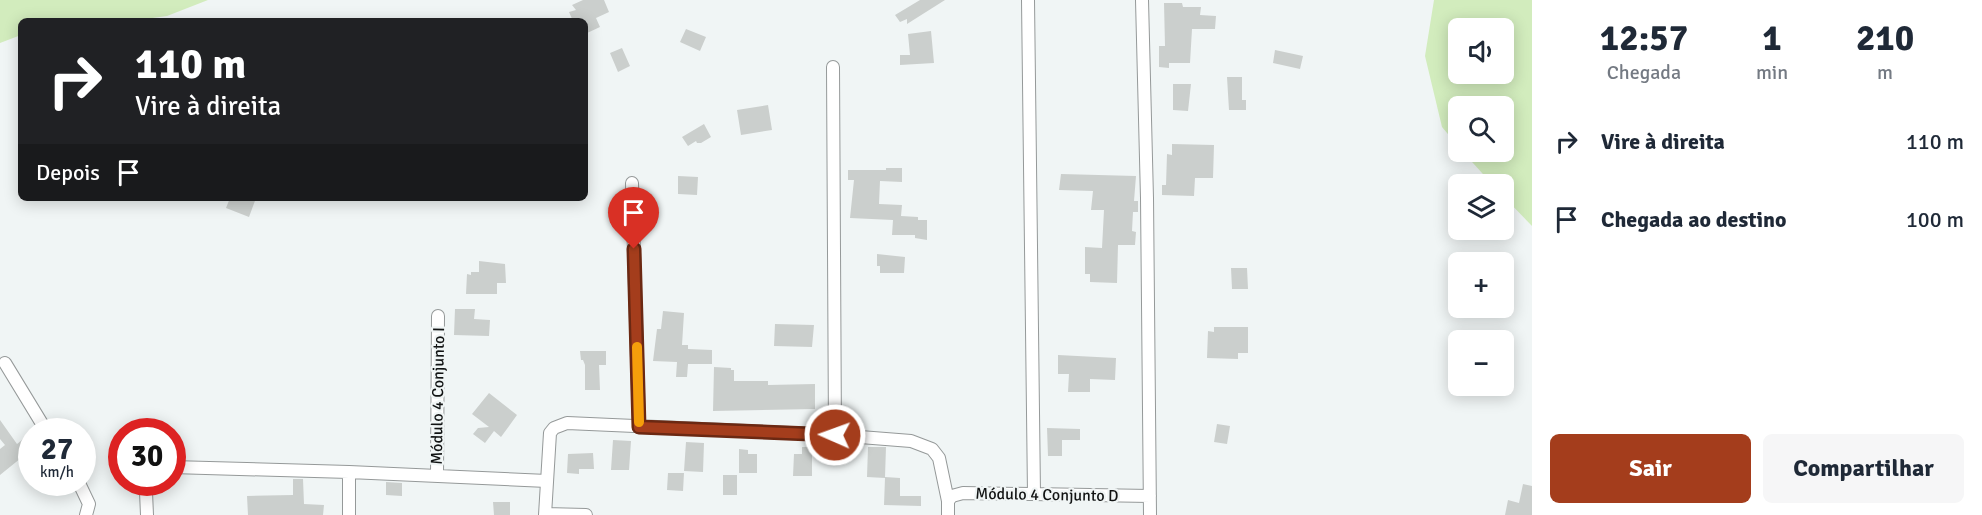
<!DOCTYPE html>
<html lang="pt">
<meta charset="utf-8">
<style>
:root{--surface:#fff;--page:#f6f6f7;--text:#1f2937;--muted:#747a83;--accent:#a43d1c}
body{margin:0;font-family:Signika,sans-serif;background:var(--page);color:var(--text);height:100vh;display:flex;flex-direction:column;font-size:22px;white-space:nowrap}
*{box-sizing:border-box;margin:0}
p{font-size:20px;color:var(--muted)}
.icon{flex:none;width:33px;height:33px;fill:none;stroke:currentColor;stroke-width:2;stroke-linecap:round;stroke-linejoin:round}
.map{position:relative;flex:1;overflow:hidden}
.drawer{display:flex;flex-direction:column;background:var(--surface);width:450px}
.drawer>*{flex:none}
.hud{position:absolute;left:18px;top:18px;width:570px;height:183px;border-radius:9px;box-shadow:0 3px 15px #0003;background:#202124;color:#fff;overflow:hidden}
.buttons{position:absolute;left:1448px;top:18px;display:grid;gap:12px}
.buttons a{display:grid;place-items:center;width:66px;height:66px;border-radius:9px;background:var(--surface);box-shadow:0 3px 15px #0003;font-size:30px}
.speed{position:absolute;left:18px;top:418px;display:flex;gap:12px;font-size:30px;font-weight:700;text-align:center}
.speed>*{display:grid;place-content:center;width:78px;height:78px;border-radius:50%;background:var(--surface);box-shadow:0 3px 15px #0003;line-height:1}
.speed small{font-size:15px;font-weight:400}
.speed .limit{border:9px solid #d22;background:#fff;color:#111}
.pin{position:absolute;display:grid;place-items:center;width:51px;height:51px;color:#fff;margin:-62px -26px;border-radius:50% 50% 50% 0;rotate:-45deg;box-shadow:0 0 6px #0007}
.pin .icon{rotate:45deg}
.me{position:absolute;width:66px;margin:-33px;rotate:272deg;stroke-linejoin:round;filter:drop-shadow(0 0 4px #0008)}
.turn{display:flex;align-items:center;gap:21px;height:126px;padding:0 18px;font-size:27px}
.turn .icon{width:78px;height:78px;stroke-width:2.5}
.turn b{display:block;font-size:42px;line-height:51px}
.then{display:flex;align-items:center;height:57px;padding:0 18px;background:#0003;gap:12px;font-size:22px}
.eta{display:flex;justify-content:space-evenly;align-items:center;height:102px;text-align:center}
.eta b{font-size:36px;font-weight:700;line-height:42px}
.button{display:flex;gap:12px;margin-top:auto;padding:12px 18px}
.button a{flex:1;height:69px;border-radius:9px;background:var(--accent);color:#fff;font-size:24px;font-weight:700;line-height:69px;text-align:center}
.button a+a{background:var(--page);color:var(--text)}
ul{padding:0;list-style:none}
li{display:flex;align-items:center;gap:18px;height:78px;padding:0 18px}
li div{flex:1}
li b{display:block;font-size:22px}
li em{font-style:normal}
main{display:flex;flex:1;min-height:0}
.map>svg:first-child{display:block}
.green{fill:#d2ecbd;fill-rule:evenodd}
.building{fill:#cbcfcd}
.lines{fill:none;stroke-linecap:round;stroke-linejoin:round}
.street-casing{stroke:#959999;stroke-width:14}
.street{stroke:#fff;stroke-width:12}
.route-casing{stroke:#6b2812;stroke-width:15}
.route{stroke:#a43d1c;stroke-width:10}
.slow{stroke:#f59e0b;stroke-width:10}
.labels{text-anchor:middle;stroke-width:4.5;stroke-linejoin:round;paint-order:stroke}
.street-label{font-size:16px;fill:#111313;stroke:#f0f5f5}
</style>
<main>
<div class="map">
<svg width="1532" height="515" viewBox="0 0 1532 515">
<rect width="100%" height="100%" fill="#f0f5f5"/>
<path class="green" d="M0 0H208L167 16 131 21H21V35L0 43Z
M1434 0H1532V226L1503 196V184H1492L1463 152H1503V106H1458V146L1442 127 1425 56ZM1458 28H1503V74H1458Z"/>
<path class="building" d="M583 0H604L609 12 596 18 600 27 585 34V21H573L569 12 576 10 572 5Z
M920 0H945L907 24V19L900 22 895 15Z
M1164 3H1182L1183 7H1201L1200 15 1216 16 1215 29H1192L1190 63H1169V68L1159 67V46H1165Z
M686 29 706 37 700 51 680 42Z
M931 31 934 63 900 65V55H910L908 34Z
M622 48 630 66 618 72 610 53Z
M1275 50 1303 56 1300 69 1273 63Z
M1227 77H1242V100H1246V110H1229Z
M1173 84H1191L1188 111 1173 110Z
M768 105 772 130 741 135 737 110Z
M704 124 711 137 701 143H697L696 141 688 146 682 137Z
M1172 144 1214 145 1213 178H1195L1194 196 1162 195V185H1166L1167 154 1172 155Z
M886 168H902V182L880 181 879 204 902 205 901 216 918 217V220H927V240L915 238V235H892L893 220 850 218 854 180H848V170H886Z
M1061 174 1136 176 1134 201H1138V212H1133L1132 231 1136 232 1135 245H1118L1117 283 1090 282V274H1085V247L1102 248 1104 210H1091L1093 191 1059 190Z
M678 176 698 177 697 195 678 194Z
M230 198H256L249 217 226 208Z
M877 254 905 257 904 273H880V266H877Z
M479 261 505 264 506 283H497V294H466L467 274 471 275V272H479Z
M1231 268H1247L1248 289H1232Z
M455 309H475L474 319 490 320 489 336 454 335Z
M663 311 684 313 682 345H688V349L712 350V364H688L687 377H676L677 362 653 361 657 329H661Z
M775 324 814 325 812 347 774 346Z
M1214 327H1248V353H1238V359L1207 358 1208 331 1214 332Z
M580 351H606V365H599L600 390H585V365L583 360H581Z
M1058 355 1116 358 1115 380 1090 379V392H1068L1069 374H1058Z
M714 367 731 368V370H734V381H768V385L815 384V409L713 411Z
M489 393 517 415 501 437 494 431 485 443 473 434 478 428 489 427 472 414Z
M0 420 17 444 32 432V461L26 454 0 475V449L5 445 0 439Z
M1217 424 1230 426 1227 444 1214 442Z
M1047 428 1080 429V440H1062V456H1048Z
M613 440 631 441 629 470H611Z
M686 442 704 443 703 472 684 471Z
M802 447H812V476H793L794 454H802Z
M868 447H886L885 477 900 478V496H921V506L884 505 885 478 867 477Z
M739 449 748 450V454H757V473H739Z
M593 453 594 469H579V474L567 473 568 454Z
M668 473H684L683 491 667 490Z
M723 475H737V495H723Z
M293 479H303L304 504 324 505 323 515H248L247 496 293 495Z
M386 482 402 483V496L386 495Z
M1523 484 1532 486V515H1505L1508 500 1519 503Z
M493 502H510V515H494Z"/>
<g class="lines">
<defs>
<path id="street" d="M1028 0 1034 494
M1142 0 1147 198 1150 515
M833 67 835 435
M632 183 639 427
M5 363 47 432
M172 467 349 472 547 481
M349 472V515
M437 476 438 316
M79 483 89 504 86 515
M948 501 952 496 963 493 1150 496
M545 514 586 515
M147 515 146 492 150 483
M545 515 550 433 554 428 567 423 835 435 911 441 932 449 939 458 948 501V515"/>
</defs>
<use href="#street" class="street-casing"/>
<use href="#street" class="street"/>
</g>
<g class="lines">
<defs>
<path id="route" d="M634 249 639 427 835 435"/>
</defs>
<use href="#route" class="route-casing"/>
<use href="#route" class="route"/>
<path class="slow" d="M637 347 639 422"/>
</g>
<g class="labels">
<g class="street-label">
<text transform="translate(437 396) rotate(-89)" y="6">Módulo 4 Conjunto I</text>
<text transform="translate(1047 494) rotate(1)" y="6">Módulo 4 Conjunto D</text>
</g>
</g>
</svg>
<div class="buttons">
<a><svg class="icon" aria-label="sound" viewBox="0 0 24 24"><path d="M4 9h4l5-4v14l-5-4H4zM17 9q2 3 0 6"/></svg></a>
<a><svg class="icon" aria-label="search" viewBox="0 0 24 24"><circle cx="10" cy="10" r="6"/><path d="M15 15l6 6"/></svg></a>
<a><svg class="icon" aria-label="layers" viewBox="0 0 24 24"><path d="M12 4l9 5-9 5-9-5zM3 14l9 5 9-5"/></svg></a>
<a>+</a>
<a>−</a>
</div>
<div class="speed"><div>27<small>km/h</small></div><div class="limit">30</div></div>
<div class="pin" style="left:634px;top:249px;background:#d93025"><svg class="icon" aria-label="arrive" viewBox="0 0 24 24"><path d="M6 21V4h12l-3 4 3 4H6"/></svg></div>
<svg class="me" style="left:835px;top:435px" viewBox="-20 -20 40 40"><circle r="17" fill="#a43d1c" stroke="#fff" stroke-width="3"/><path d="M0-11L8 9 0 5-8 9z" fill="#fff"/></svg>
<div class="hud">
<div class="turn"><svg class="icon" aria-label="right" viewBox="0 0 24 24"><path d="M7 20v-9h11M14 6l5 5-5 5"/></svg><div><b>110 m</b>Vire à direita</div></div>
<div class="then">Depois<svg class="icon" aria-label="arrive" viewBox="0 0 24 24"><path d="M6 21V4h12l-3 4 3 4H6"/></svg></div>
</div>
</div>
<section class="drawer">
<div class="eta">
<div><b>12:57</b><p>Chegada</p></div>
<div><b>1</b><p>min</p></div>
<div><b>210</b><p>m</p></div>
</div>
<ul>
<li><svg class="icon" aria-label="right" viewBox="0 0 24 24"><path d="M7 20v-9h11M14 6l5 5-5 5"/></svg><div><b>Vire à direita</b></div><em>110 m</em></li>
<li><svg class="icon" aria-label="arrive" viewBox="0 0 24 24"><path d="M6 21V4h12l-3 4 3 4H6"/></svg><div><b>Chegada ao destino</b></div><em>100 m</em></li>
</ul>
<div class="button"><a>Sair</a><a>Compartilhar</a></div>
</section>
</main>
